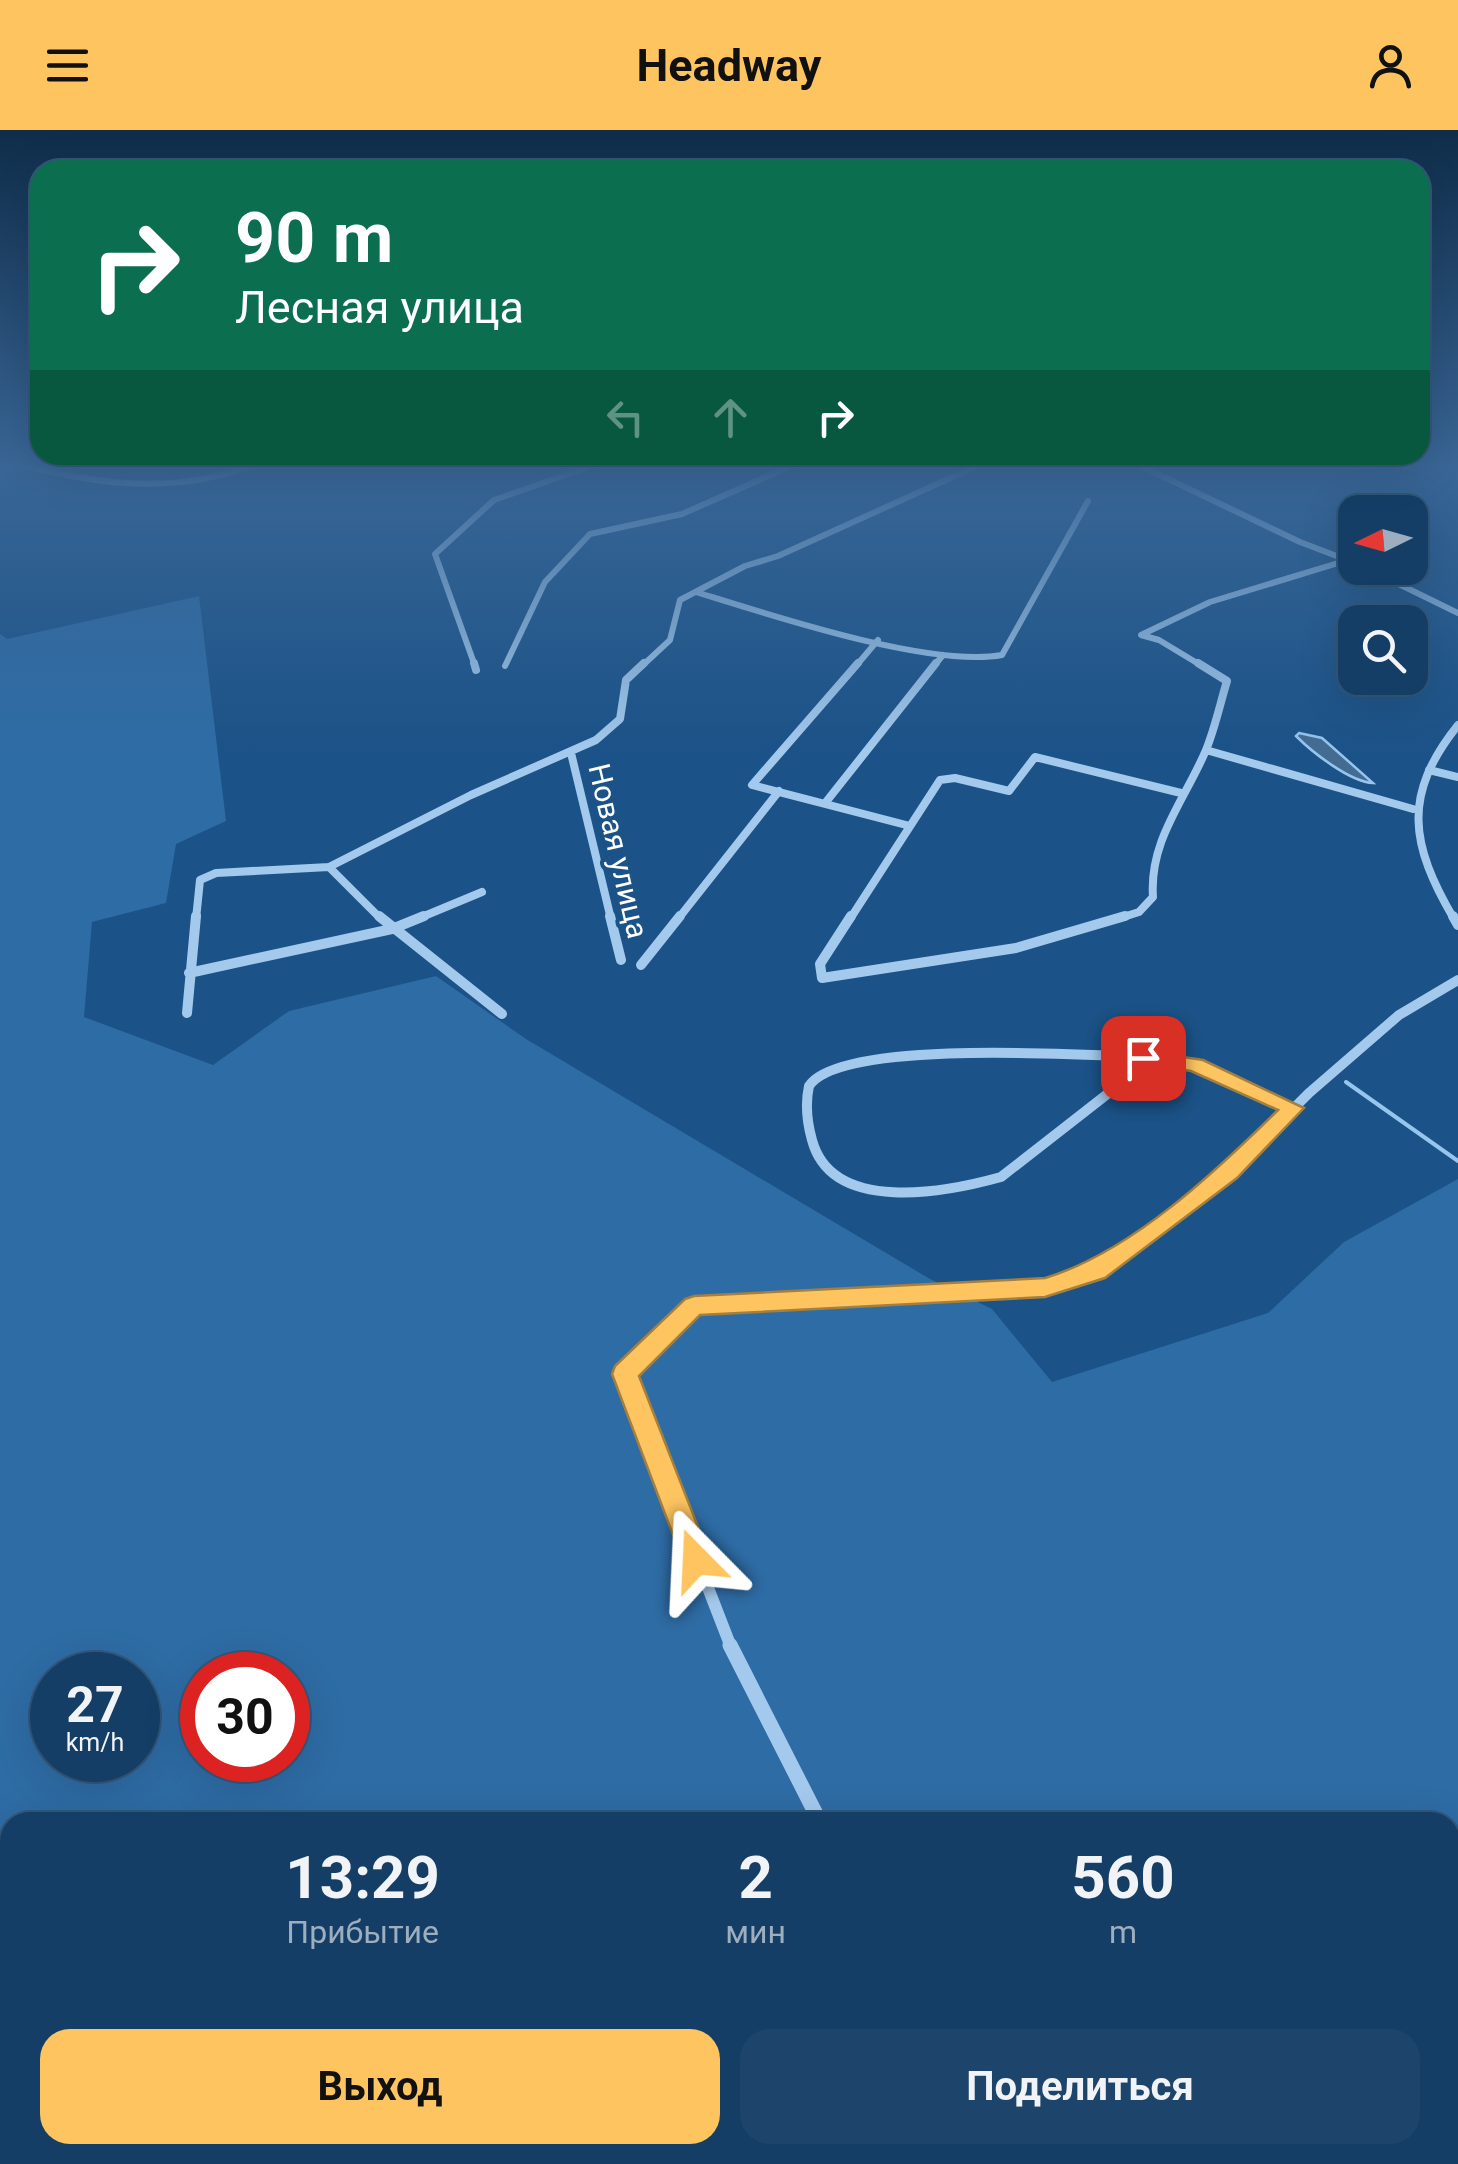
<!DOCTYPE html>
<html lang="ru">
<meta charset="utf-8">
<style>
:root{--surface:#143e65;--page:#1d456b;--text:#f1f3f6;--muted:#9daebf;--line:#335779;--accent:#fdc460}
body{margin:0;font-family:Roboto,sans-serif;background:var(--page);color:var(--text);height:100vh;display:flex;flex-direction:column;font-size:38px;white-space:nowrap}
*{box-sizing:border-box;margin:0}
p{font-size:32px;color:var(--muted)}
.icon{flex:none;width:55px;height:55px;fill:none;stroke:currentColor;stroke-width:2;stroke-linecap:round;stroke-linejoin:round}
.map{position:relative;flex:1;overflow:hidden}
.details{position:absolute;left:0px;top:1682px;width:1460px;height:352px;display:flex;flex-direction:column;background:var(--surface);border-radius:30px 30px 0 0;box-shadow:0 10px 40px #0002,0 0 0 2px var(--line)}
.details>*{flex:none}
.hud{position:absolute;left:30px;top:30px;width:1400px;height:305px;border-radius:30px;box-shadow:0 10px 40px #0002,0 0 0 2px var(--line);background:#0b6e4f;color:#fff;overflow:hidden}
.needle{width:65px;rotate:265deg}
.controls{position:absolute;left:1338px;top:365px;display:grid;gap:20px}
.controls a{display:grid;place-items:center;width:90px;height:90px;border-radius:20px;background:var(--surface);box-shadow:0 10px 40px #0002,0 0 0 2px var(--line);font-size:50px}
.speed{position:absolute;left:30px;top:1522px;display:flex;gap:20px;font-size:50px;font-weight:700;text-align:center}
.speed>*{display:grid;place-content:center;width:130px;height:130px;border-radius:50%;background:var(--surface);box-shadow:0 10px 40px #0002,0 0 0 2px var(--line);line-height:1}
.speed small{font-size:25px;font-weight:400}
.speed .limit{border:15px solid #d22;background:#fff;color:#111}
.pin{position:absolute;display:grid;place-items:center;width:85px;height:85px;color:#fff;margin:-42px;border-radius:20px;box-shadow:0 5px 15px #0006}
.me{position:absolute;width:110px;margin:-55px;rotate:339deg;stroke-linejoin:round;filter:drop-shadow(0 0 8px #0008)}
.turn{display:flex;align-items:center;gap:35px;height:210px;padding:0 40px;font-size:45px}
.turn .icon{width:130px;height:130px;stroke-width:2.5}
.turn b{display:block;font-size:70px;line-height:85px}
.lanes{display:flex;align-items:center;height:95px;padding:0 40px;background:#0003;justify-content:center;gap:50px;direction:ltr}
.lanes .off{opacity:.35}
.eta{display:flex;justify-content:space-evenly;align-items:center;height:170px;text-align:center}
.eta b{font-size:60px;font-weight:700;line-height:70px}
.primary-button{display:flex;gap:20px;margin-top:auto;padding:20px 40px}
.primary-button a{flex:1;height:115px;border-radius:30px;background:var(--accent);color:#111;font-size:40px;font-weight:700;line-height:115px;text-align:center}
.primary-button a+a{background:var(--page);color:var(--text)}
header{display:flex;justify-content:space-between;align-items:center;height:130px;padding:0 40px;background:var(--accent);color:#111;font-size:45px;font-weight:700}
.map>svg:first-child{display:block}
.green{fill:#2e6ca5;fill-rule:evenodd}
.water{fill:#446c92;stroke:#96c5ee;stroke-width:2.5}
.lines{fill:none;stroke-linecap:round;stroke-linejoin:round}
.stream{stroke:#96c5ee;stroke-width:4}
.minor-far4{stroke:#a3c9ec;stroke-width:6}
.minor-far3{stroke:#a3c9ec;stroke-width:8}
.minor-far2{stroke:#a3c9ec;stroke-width:10}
.minor-far1{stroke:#a3c9ec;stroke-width:12}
.minor{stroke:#a3c9ec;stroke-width:15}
.route{fill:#fdc460;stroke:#a47f3e;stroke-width:2.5}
.labels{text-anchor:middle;stroke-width:8;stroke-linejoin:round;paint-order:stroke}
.far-street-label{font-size:30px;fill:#fff;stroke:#1b5287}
</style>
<header><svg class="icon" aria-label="menu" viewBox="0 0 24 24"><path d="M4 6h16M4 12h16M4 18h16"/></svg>Headway<svg class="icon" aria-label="person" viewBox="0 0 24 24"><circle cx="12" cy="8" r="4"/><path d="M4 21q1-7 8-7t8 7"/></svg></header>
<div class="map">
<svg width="1458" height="2034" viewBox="0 0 1458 2034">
<rect width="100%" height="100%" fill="#1b5287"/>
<path class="green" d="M199 466 226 691 176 714 166 773 92 792 84 887 213 935 289 881 436 846 526 909 930 1149 992 1179 1052 1252 1268 1183 1344 1112 1458 1049V2034H0V504L7 509ZM52 1545H138V1630H52ZM202 1545H288V1630H202ZM10 1692H1450V2025H10Z"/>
<path class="water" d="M1299 603 1322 608 1373 653C1350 652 1312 622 1296 606Z"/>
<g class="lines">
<path class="stream" d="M1346 952 1458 1031"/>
<path class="minor-far4" d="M28 336C103 356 177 363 251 336
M1141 336 1300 412 1355 433
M1366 438 1458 483
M696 462C770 485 930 538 1002 525L1088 371
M475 536 435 424 494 370 591 336
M505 536 545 452 590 404 682 384 791 336
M642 536 670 510 680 470 745 436 778 426 977 336
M856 536 878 510
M934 536 943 525
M1202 536 1159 510 1141 505 1210 472 1348 430"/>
<path class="minor-far3" d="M474 533 476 540
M858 533 752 655 910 696
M1206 620 1413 679
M571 623 611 789
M1429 640 1458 647
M826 672 936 533
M329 737 381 789
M196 789 200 750 216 743 329 737 471 665 596 610 620 589 626 550 644 533
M417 789 482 762
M678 789 779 661
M850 789 940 650 955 648 1009 661 1035 627 1181 663
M1117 789 1139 782 1153 767C1149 710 1185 670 1206 620 1215 598 1220 574 1227 551L1198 533
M1454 789C1410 714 1402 665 1458 595"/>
<path class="minor-far2" d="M379 786 502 884
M610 786 621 830
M851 786 820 834 822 848 1016 818 1125 786
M1453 786 1458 795
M641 835 680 786
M189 843 392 799 424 786
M187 883 196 786
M1143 928 1142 937 1001 1047C947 1062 832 1085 812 1010 807 992 805 974 809 956 842 907 1101 926 1162 928L1180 930 1293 979
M1140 1110 1229 1043 1309 963 1399 885 1458 850"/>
<path class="minor-far1" d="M731 1517 625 1244 694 1176 1045 1158 1096 1142 1143 1107"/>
<path class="minor" d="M730 1515 820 1692"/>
</g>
<linearGradient id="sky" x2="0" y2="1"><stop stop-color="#0f2d4a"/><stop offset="0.54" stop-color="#396696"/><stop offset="1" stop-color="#396696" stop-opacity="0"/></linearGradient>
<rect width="1458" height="620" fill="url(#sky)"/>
<path class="route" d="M1143 921 1203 930 1304 978 1237 1048 1105 1148 1045 1167 700 1185 639 1246 711 1430 707 1439 696 1443 686 1439 612 1244 615 1236 685 1169 694 1166 1045 1148C1131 1122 1214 1043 1278 980L1191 941 1136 932 1133 928Z"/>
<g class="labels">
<g class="far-street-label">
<text transform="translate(618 721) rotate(77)" y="10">Новая улица</text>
</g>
</g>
</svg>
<div class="controls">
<a><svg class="needle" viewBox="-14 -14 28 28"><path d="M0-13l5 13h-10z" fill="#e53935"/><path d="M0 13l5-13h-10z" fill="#9daebf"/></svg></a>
<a><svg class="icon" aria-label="search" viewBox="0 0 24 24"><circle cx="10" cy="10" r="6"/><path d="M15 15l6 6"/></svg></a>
</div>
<div class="speed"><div>27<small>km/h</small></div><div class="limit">30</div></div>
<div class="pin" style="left:1143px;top:928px;background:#d93025"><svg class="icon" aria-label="arrive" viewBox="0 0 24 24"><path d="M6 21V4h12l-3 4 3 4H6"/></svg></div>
<svg class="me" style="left:696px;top:1430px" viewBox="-20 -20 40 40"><path d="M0-17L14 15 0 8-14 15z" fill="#fdc460" stroke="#fff" stroke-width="4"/></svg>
<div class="hud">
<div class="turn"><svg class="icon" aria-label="right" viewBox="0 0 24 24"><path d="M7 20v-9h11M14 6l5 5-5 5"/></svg><div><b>90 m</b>Лесная улица</div></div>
<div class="lanes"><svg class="icon off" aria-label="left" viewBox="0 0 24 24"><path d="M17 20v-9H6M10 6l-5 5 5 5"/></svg><svg class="icon off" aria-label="ahead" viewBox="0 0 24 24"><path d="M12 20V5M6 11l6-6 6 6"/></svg><svg class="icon" aria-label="right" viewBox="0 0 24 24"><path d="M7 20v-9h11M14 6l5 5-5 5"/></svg></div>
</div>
<section class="details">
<div class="eta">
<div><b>13:29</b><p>Прибытие</p></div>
<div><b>2</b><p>мин</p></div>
<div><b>560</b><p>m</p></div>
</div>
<div class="primary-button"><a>Выход</a><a>Поделиться</a></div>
</section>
</div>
